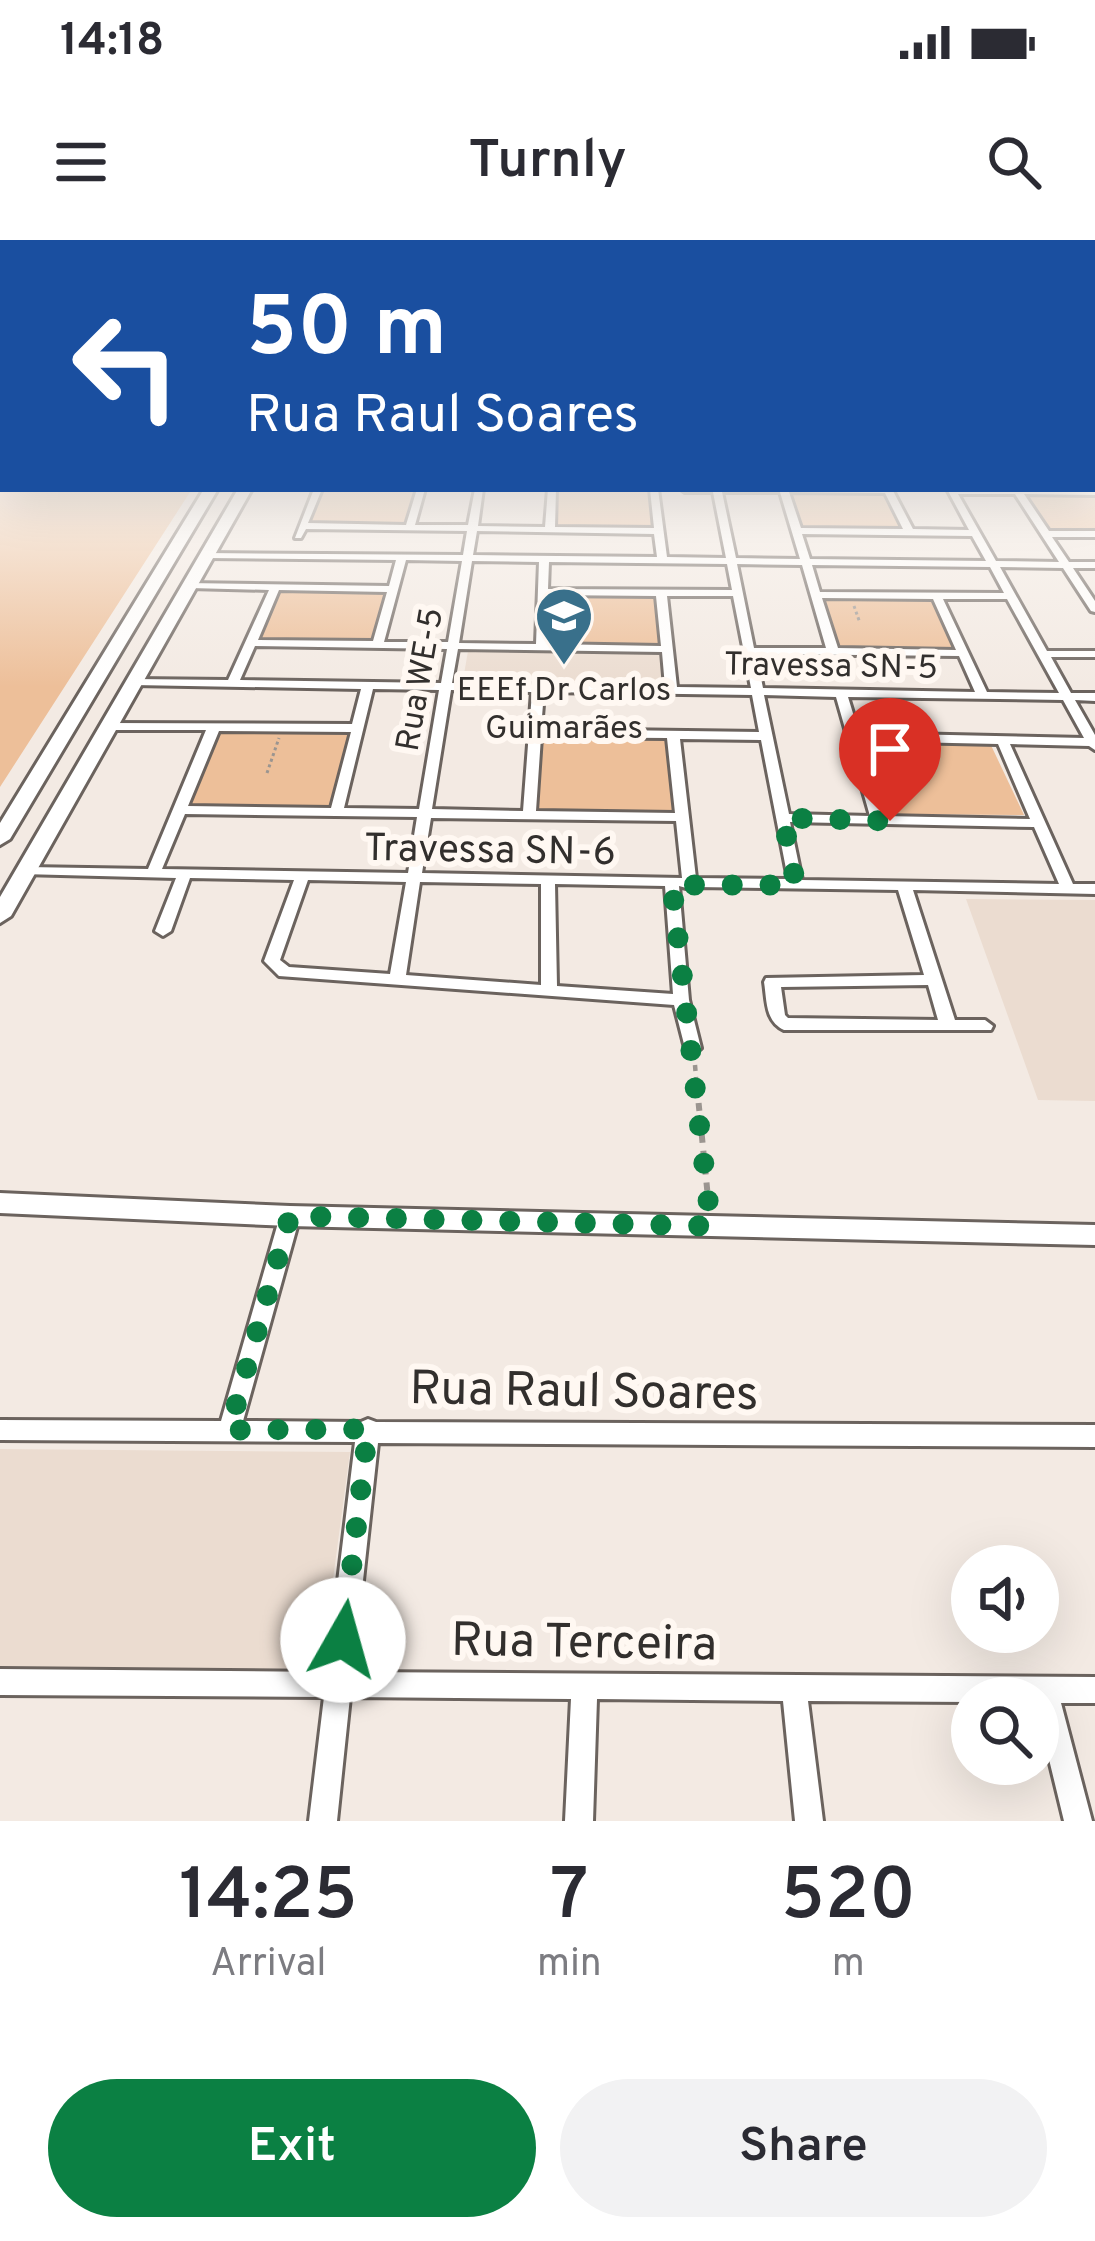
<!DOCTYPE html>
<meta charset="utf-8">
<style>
:root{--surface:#fff;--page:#f2f2f3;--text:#2b2b33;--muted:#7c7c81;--accent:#0b8043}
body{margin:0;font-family:Overpass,sans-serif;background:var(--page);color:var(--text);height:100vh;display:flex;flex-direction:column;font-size:45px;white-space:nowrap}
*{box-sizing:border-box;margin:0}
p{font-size:39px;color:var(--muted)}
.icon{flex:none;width:66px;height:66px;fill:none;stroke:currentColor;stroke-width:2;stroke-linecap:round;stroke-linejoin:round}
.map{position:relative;height:1581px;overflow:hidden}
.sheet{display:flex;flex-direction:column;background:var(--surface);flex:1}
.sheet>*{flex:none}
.hud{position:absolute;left:0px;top:0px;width:1095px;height:252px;box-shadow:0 12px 48px #0002;background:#1a4fa0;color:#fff;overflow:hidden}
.controls{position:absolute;left:951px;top:1305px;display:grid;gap:24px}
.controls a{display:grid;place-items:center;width:108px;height:108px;border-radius:50%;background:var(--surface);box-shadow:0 12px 48px #0002;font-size:60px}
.pin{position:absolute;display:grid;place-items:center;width:102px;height:102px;color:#fff;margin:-123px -51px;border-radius:50% 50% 50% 0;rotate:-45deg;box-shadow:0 0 12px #0007}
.pin .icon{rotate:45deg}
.me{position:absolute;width:132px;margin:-66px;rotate:7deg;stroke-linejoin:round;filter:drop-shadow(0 0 9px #0008)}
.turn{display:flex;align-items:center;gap:42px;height:252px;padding:0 48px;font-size:54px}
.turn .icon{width:156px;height:156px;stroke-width:2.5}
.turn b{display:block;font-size:84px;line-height:102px}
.eta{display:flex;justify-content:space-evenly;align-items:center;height:204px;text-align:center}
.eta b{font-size:72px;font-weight:600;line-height:84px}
.primary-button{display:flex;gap:24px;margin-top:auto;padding:24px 48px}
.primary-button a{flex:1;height:138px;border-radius:72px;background:var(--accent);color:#fff;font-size:48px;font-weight:600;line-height:138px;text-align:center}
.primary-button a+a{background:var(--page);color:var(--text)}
.status{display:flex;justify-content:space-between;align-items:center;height:84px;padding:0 60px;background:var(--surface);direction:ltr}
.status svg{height:33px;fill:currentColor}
header{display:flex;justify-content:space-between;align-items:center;height:156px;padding:0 48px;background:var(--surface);font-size:54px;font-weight:600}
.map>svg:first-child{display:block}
.built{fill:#ebdcd0}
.green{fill:#edbf99}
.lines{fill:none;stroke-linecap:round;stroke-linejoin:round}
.minor-casing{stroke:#6b635e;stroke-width:6}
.tertiary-casing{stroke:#6b635e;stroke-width:6}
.secondary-casing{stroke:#6b635e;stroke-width:6}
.path-far2{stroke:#9b9590;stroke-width:3;stroke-dasharray:3 3;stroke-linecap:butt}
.path-far1{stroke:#9b9590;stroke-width:4.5;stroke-dasharray:6 6;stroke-linecap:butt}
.path{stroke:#9b9590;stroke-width:6;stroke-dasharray:8 8;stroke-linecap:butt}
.minor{fill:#fff;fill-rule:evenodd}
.tertiary{fill:#fff;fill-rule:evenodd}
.secondary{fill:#fff;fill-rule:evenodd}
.route{stroke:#0b8043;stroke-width:21;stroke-dasharray:0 37.8}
.labels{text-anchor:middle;stroke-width:12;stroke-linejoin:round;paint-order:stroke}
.far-street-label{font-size:33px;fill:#322f2d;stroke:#fff8f2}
.far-poi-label{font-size:33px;fill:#322f2d;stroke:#fff8f2}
.street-label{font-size:39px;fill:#322f2d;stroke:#fff8f2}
.near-street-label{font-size:48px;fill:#322f2d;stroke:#fff8f2}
</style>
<div class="status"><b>14:18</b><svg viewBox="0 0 49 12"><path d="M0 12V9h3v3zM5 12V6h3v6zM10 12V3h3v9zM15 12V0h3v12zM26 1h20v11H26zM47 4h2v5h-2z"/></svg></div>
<header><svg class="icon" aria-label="menu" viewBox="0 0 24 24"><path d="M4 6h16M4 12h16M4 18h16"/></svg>Turnly<svg class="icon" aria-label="search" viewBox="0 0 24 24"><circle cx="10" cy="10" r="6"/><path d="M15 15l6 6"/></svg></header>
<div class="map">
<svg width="1095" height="1581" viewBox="0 0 1095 1581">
<rect width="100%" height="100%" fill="#f3eae3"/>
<path class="built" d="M468 411 661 414 665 442 463 440Z
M966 659 1095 660V861L1038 860Z
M0 1209 350 1212 321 1429 0 1428Z"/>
<path class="green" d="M0 230 3 249H192L0 547Z
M318 249H421L410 287 302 286Z
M552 249H654L658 291 550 289Z
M784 249 888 250 909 292 797 291Z
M1018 252H1095V294H1045Z
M275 348 393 349 378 405 251 403Z
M542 352H661L667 409 541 408Z
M815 355H936L963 413 833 412Z
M357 488 337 571 180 570 213 489Z
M535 493 673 495 683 577 529 576Z
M872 499 989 501 1024 575 879 574 863 503Z"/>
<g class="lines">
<defs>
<path id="minor" d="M1092 226H1095V231H1092Z
M314 249H322L308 283 406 285 417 249H425L415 285H468L475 249H483L478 286 545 287 548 249H556L555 287 654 288 650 249H658L667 317 726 318 713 252H685L681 249H892L913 289 969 290 947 249H1095V255L1024 254 1049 291H1095V297H1052L1069 322H1095V328H1073L1095 361V372L1091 371 1063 328 1000 327 1047 411H1095V417H1051L1071 453H1095V461L1075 460 1095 495V510L1089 506 1010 504 1073 644H1095V654L913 650 955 780H985L993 786 991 790H784C765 781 767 761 764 742L766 738 924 735 898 650 696 647 690 649 679 646 689 760 701 808 693 814 685 808 674 765 279 736 264 721 294 640 190 638 171 691 163 696 155 691 176 638 22 634 20 631 22 628 27 627 148 629 206 490H110L104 486 106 483 352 484 361 449 134 445 128 442 134 439 228 440 269 350 190 348 186 347V343L389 346 396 320 208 318 205 317V313L463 315 467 291 306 289 301 298H295ZM722 252H780L800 319 736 318ZM789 252 885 253 903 289 801 288ZM958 254H1015L1059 322 996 321ZM477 291 654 294 657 317 473 315ZM802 294 972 296 986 321 810 319ZM406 320 462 321 448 402H384ZM472 321 539 322 536 404 459 403ZM549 322 727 324 732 350 548 349ZM737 324 802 325 826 408H754ZM812 325 990 327 1004 353 820 352ZM279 350 387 352 373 401 258 400ZM548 355 656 356 661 406 547 404ZM667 356H733L751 448 677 447ZM822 358 933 359 956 410 838 408ZM943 359H1007L1059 453 987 452ZM255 406 447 409 441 443 240 440ZM458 409 662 412 665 447 452 443ZM756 414 959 416 975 452 763 448ZM373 449 439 450 419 569 344 568ZM451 450 532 452 523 571 432 569ZM544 452 752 455 759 492 541 489ZM764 455 836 457 870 576 789 574ZM848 457 1063 460 1084 498 859 493ZM219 491 351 492 331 568 188 566ZM541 497 667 498 675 573 536 571ZM680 499 761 500 788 639 696 638ZM861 501 998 504 1030 579 883 576ZM185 574 417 577 408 633 162 629ZM431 578 676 581 682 638 422 633ZM790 582 1034 587 1059 644 802 640ZM308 640 406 642 390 734 289 727 280 720ZM420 642 541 644V745L406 735ZM555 644 665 646 673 754 557 746ZM928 745 938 780 788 778 785 775 781 747Z
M290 968 297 970 300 976 243 1181 361 1182 368 1179 376 1182 1095 1185V1207L378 1203 353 1432 1095 1437V1463H1061L1092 1581H1064L1038 1474V1458H972V1462L808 1461 823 1581H795L783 1461 597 1459 593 1581H565L571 1459 350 1457 337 1581H309L324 1457 0 1455V1429L327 1432 355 1202 0 1200V1180L221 1181 280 976 283 970Z"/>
<path id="tertiary" d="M0 953 290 966 1095 985V1005L290 986 0 973Z"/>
<path id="secondary" d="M204 249H218L10 599 0 605V583Z
M238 249H252L11 676 0 683V657Z"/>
</defs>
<use href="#minor" class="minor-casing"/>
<use href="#tertiary" class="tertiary-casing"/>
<use href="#secondary" class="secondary-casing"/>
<path class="path-far2" d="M854 366 860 383
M267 533 279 498"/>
<path class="path-far1" d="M695 825 697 850"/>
<path class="path" d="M697 847 709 968"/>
<use href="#minor" class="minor"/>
<use href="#tertiary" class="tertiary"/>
<use href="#secondary" class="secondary"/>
</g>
<linearGradient id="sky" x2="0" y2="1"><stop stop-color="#a3aab2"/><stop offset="0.51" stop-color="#faf6f2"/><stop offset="1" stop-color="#faf6f2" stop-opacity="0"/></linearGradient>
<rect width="1095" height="447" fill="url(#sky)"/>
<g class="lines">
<path class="route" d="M343 1400 368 1189 229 1190 290 976 711 986 672 645H796L783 578 890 581"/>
</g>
<defs>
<symbol id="school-pin" viewBox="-11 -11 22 30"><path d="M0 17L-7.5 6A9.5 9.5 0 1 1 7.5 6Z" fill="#39708b" stroke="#fff8f2"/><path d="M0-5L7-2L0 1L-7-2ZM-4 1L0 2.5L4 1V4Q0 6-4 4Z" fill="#fff"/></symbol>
</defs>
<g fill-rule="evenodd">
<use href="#school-pin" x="531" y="343" width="66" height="90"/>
</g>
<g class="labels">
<g class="far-street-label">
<text transform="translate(831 424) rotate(1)" y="12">Travessa SN-5</text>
<text transform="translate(418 439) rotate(-80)" y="12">Rua WE-5</text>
</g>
<g class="far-poi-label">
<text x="564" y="460">EEEf Dr Carlos<tspan x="564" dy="38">Guimarães</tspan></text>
</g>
<g class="street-label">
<text transform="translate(490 608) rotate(1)" y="14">Travessa SN-6</text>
</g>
<g class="near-street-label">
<text transform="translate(584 1149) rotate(1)" y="17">Rua Raul Soares</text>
<text transform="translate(584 1400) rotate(1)" y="17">Rua Terceira</text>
</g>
</g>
</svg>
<div class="controls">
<a><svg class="icon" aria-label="sound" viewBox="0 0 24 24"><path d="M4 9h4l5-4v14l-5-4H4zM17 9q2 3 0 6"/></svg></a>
<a><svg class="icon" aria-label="search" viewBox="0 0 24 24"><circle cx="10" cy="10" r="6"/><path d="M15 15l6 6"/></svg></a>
</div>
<div class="pin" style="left:890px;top:581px;background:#d93025"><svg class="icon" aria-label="arrive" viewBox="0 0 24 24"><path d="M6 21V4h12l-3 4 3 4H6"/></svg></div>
<svg class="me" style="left:343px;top:1400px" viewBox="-20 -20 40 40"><circle r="19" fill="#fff"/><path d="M0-13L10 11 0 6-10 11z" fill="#0b8043"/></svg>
<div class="hud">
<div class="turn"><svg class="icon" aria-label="left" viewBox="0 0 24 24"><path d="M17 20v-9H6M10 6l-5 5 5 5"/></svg><div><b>50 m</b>Rua Raul Soares</div></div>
</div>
</div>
<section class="sheet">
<div class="eta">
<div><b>14:25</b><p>Arrival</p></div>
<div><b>7</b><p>min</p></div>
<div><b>520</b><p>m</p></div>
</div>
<div class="primary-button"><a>Exit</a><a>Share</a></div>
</section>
